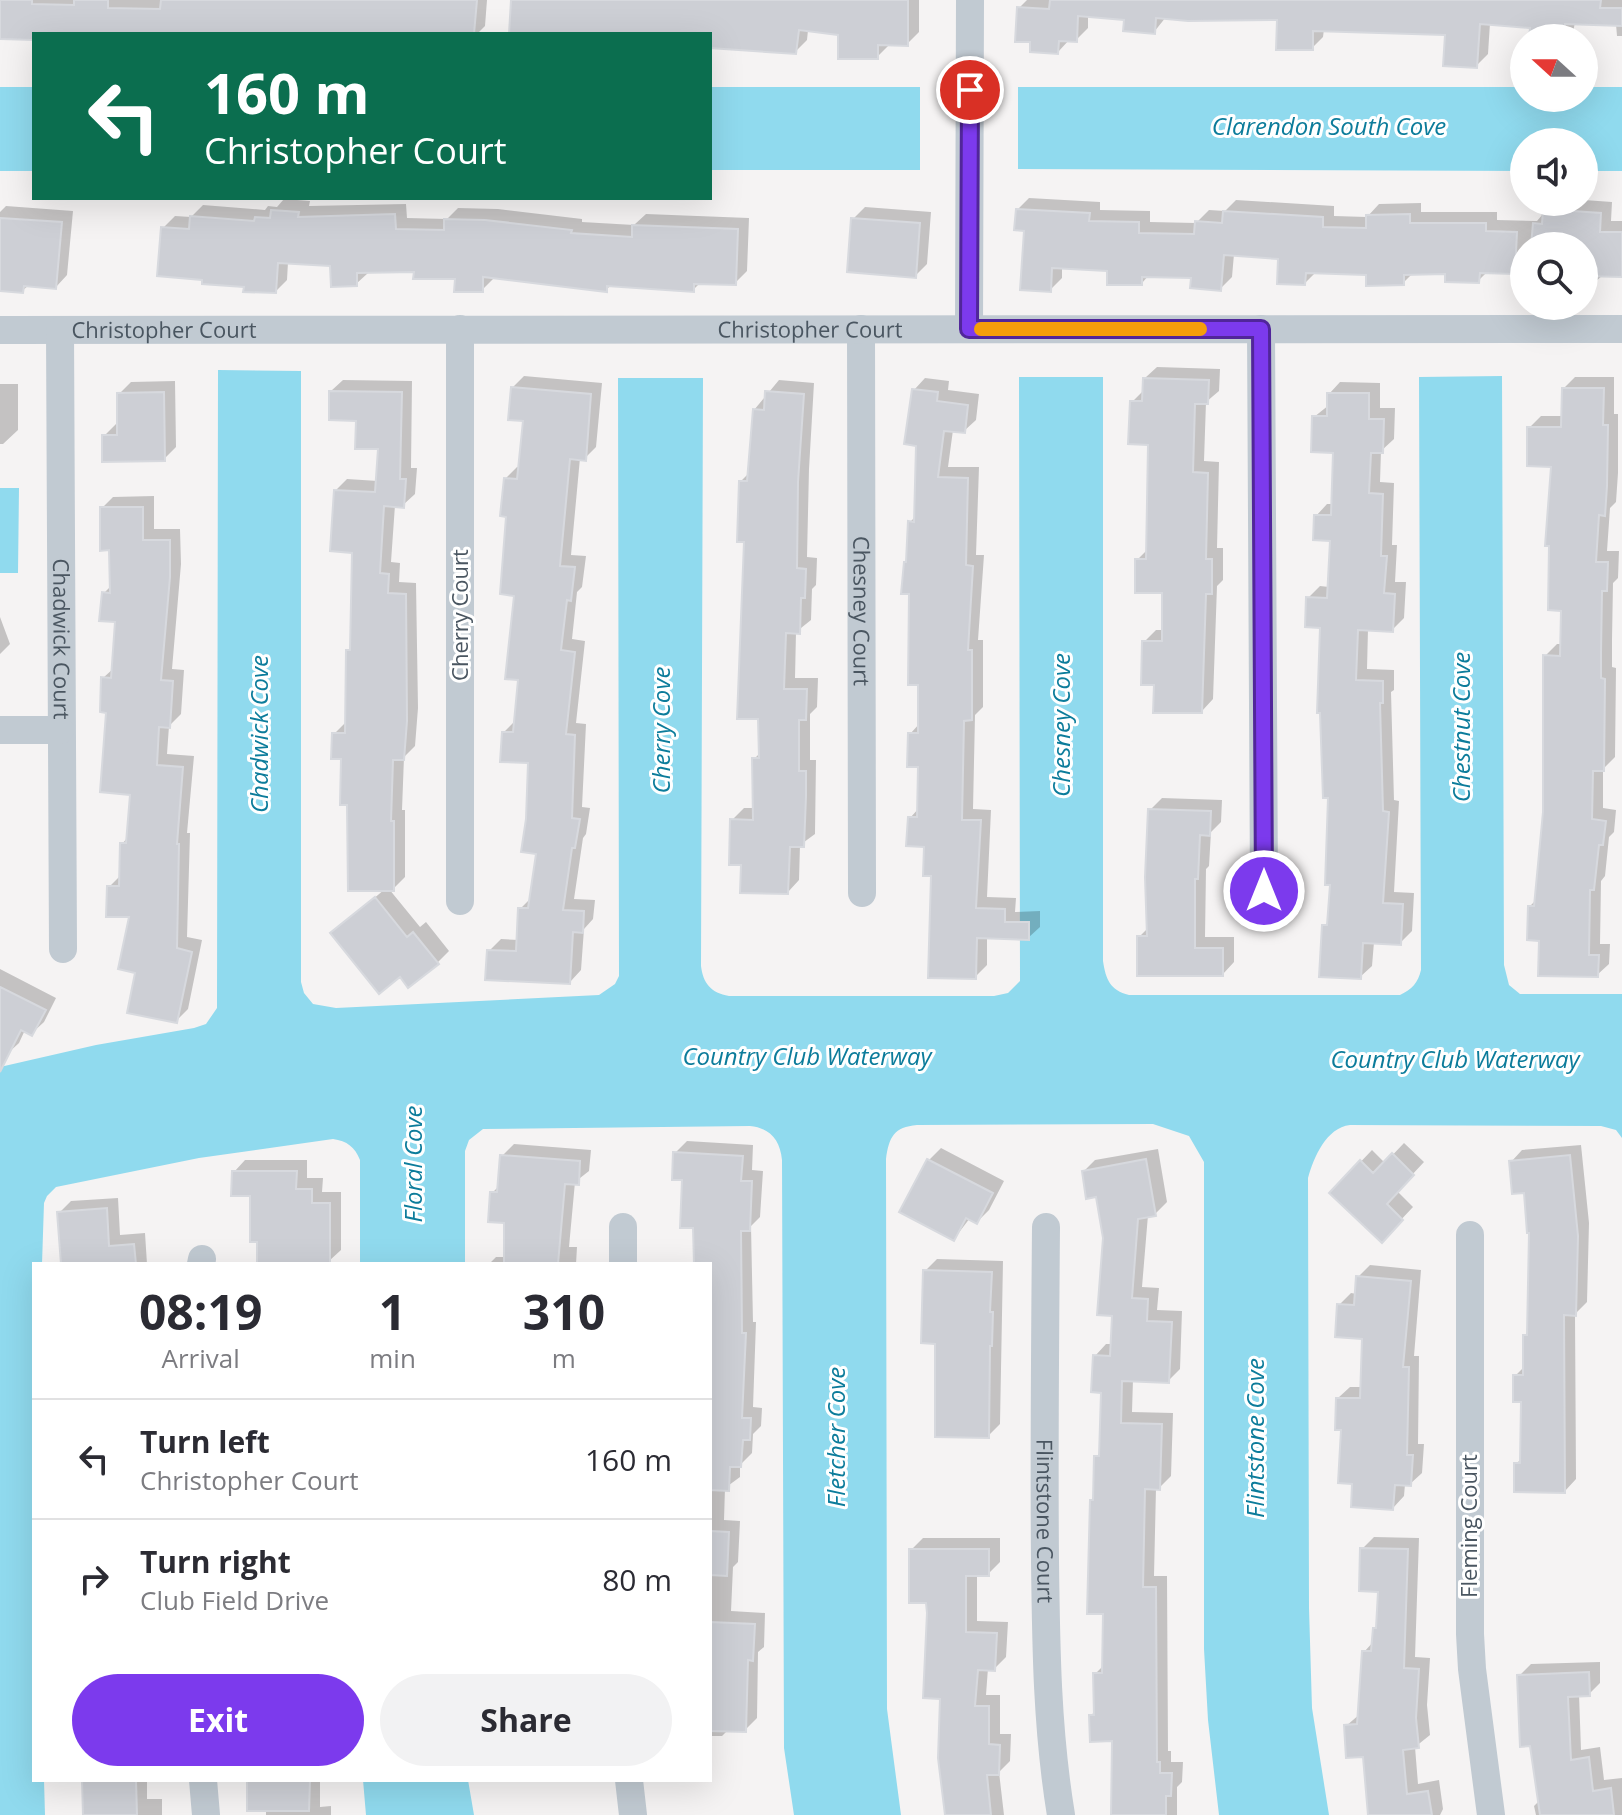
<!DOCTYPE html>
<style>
:root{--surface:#fff;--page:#f2f2f3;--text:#2b2b33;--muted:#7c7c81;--line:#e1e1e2;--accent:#7c3aed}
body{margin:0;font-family:"Open Sans",sans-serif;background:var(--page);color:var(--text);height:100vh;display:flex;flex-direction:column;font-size:30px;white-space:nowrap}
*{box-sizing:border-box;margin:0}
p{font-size:26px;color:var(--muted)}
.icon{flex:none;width:44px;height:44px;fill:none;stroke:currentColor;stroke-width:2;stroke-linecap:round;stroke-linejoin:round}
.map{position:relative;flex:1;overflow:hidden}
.details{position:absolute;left:32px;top:1262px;width:680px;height:520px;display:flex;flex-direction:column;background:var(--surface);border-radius:0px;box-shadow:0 8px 32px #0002}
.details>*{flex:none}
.banner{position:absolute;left:32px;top:32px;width:680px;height:168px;border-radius:0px;box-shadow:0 8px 32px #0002;background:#0b6e4f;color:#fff;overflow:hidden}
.needle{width:52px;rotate:291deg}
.fabs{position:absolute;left:1510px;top:24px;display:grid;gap:16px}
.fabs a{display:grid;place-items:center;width:88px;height:88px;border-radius:50%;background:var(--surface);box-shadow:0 8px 32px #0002;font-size:40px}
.pin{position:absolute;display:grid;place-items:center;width:68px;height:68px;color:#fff;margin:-34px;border:4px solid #fff;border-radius:50%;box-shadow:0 2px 8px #0007}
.me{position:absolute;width:88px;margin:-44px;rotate:0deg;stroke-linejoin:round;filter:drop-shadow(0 0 6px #0008)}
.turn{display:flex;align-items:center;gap:28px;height:168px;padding:0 40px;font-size:36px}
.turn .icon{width:104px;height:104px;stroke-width:2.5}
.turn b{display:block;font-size:56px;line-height:68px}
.eta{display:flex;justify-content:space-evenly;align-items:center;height:136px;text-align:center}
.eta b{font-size:48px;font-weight:700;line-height:56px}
.cta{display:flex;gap:16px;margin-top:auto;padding:16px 40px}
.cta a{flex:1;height:92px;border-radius:48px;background:var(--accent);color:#fff;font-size:32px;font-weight:700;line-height:92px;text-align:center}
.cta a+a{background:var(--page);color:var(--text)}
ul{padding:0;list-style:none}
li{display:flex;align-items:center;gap:24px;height:120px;padding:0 40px;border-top:2px solid var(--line)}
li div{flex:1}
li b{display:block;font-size:30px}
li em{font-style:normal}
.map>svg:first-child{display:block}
.water{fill:#90daee}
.shadow{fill:#0003}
.building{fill:#cdcfd5;stroke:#d7d9de;stroke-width:2}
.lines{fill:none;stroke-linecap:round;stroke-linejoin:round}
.minor{stroke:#c1cad2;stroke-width:28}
.route-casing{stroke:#51269a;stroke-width:20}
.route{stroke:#7c3aed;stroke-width:14}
.slow{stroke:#f59e0b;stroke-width:14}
.labels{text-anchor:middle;stroke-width:6;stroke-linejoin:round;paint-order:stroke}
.street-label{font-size:22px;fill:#4a5661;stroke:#fff}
.water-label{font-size:24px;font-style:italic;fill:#0c7c9b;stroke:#fff}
</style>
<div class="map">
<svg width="1622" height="1815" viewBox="0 0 1622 1815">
<rect width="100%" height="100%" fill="#f5f3f3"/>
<path class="water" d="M0 87H34V171H0Z
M710 87H920V170H710Z
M1018 87H1524V98H1584V87H1622V171H1584V142H1524V171L1018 169Z
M218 370 301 371V982L304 993 313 1004 336 1008 599 995 615 984 619 976 618 378H703L701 966C703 983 711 993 729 996H994L1008 993 1020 981 1019 377H1103V961C1106 980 1110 990 1129 995H1400C1412 989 1418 983 1421 970L1419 377 1502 376 1504 965 1509 985 1520 994H1622V1138L1616 1130 1601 1126 1350 1125C1326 1128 1314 1157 1308 1178L1309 1608 1312 1708 1329 1815H1219L1208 1720 1204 1649V1162L1189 1136 1153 1124 917 1125C894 1127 889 1137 886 1159L887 1709 901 1815H794L784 1748 782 1160C780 1140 770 1128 750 1126L483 1129 469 1140 465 1151V1264H360V1160C355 1147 347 1141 333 1139L199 1158 56 1187 47 1196 44 1203 42 1264H34V1780H44L45 1815H0V1067L96 1045 194 1028 206 1024 217 1008Z
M0 488H19L18 573H0Z
M363 1780H468L474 1815H366Z"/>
<path class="shadow" d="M0 0H487L485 26 477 34H34V37H0Z
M513 0H919V32L907 44 889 45 877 57 840 33 808 30 807 40 795 52 710 46V34H511Z
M1027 0H1622V36H1617L1616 24 1575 22 1572 38H1531L1532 26 1490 23 1488 54 1476 66 1447 33 1324 29 1323 37 1312 48 1279 18 1166 17 1154 32 1126 18 1088 15V28L1076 40 1070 39 1058 52 1032 41 1019 8Z
M1029 198 1100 202V210L1150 211V222L1196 223 1209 210 1225 211 1236 200 1334 206V216L1367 217 1379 204 1421 203V212H1497V220L1537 221 1553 202H1584V200L1612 202 1611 221H1622V275H1603L1595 282 1584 281V246H1524V263L1514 272 1488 271 1478 281 1447 272H1414L1403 283 1368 273 1316 272 1305 283 1280 258 1234 254 1232 277 1220 289 1193 276 1149 275 1142 283 1109 269 1062 267V278L1050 290 1018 209Z
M284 199 310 201 309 206 406 204 407 218 447 219 458 208 498 209 582 219V222L634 225 646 214 749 218 747 271 735 283 701 282 693 290 612 284 606 290 494 278 482 290 457 277 416 270 368 273 356 284 332 264 288 262 287 280 276 291 246 285 163 228 175 216 191 217 203 205 265 210 268 206 277 207Z
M6 206 73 211 67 275 56 287 29 285 22 291 0 289V212Z
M865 207 931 212 927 264 915 276 853 219Z
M1157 367 1220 369 1219 391 1206 402 1204 461 1219 462 1217 548H1223V580L1217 586 1213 699 1202 711 1156 683 1144 642 1156 630H1164V591L1137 560 1148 549 1150 443 1132 402 1145 389V378Z
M524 376 602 383 596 447 585 458H580L571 555 586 556 582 587 577 592 572 639 585 641 576 723 586 724 582 807 590 808 586 834 583 838 574 899 595 900 593 919 584 929 581 970 570 982 489 951 501 939 519 940 520 909 531 898 538 852 528 819 530 761 504 732 516 720 521 678 516 594 505 479 517 467 520 468 525 419 512 388Z
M1575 377H1614V414H1618V473L1616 502 1610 508 1607 551H1619L1618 578 1613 583 1612 640V667L1616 668 1615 757 1603 769V808L1616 810 1614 832 1609 837 1605 876 1601 881 1600 944H1610L1609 964 1597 975 1541 939 1529 907 1536 900 1545 812V656L1557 644H1562L1563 609 1553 465 1529 428 1541 416H1563L1564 388Z
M925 378 949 381 948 390 979 394 976 420 964 431 953 430 948 467H979L976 555H984L978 640H983V707L975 715 973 809 991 810 987 897 1016 898 1015 912 1040 911V927L1028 938 987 937V965L975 977 933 875 926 845 910 818 919 808 920 765 910 734 920 723V682L908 560 910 522 916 516 918 444 914 390Z
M343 380 412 381 411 468H417L415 494 403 505H395L391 562 400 563 399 582 416 583 418 708 415 746 404 757 402 810H405V877L393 889H389L420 927 426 922 449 951 437 963 400 974 333 933 385 889 349 803 343 758 334 734 346 722 348 651 352 646 354 551 336 490 347 479 378 481 381 447 331 391Z
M779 380 814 383 809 469 807 557 817 558 816 585 812 589 811 620 796 632 795 678H818L817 707 810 714V760H816L815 834 800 845 799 880 788 892 743 863 732 820 744 808H755L754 759 761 752 741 481 750 472 754 410Z
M175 381 176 447 164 459 104 436 116 424H119V394L131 382Z
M1340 382 1380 383V408H1395L1394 439 1381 451 1380 482 1394 483 1392 545H1397L1395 582H1406L1404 618 1392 630 1368 629 1367 669 1394 670V690L1391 692 1394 800 1399 801 1394 892 1414 893 1412 931 1400 943 1374 942 1372 966 1360 977 1324 926 1330 921 1332 883 1322 626 1308 598 1320 586 1329 587 1332 539 1316 516 1327 504H1333L1335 451 1314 417 1329 405V394Z
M0 384H18V430L3 444H0Z
M154 496V529H180L181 564 172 669 184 670 181 714 169 726 167 754 194 756 187 833H190L187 937 202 940 188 1009 176 1021 137 971 131 915 109 887 121 875 122 844 128 837 132 793 108 711 103 678 114 668 117 621 104 593 112 585 111 548 102 508 113 497Z
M0 617 10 644 0 654Z
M1162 798 1222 800 1221 822 1211 832 1209 866 1206 869 1205 937H1234V962L1223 974 1139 937 1149 927 1150 810Z
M0 969 56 998 44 1022 32 1033 25 1030 19 1043 7 1054 0 1051Z
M687 1141 753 1145 752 1170 763 1171 760 1217 751 1226 753 1322H756L753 1407 762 1408 761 1426 753 1434 752 1453 740 1465V1477L725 1488 724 1520 740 1521 738 1562 733 1567 731 1611 765 1613 764 1647 758 1652 757 1718 745 1730H728L722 1736H710V1264H696L695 1226 684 1178 675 1153Z
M1404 1143 1424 1162 1397 1191 1413 1207 1382 1240 1332 1192 1372 1150 1385 1163Z
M514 1144 591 1150 589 1171 575 1182 569 1247H577L576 1264H489L496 1257H506V1221L492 1193 499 1186 502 1156Z
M1581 1145 1589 1223 1587 1302 1575 1314 1576 1479 1565 1491 1516 1464 1522 1458 1523 1400 1515 1376 1525 1366V1336L1529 1332 1531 1231 1525 1191 1511 1162 1522 1150Z
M941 1148 1004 1181 989 1210 977 1222 970 1218 954 1239 902 1212 929 1160Z
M1158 1149 1167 1202 1155 1214 1148 1215 1142 1287 1159 1288 1157 1310 1182 1311 1180 1369 1168 1381 1133 1379 1132 1412 1173 1413 1171 1476 1159 1488H1156L1154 1576H1167L1168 1751H1171V1762H1183L1182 1782 1177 1787V1815H1113L1114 1739 1091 1715 1096 1711 1095 1674 1104 1665 1105 1612 1095 1498 1096 1457 1101 1452 1103 1391 1095 1356 1106 1344H1112L1114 1314 1098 1195 1084 1171 1095 1160Z
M245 1160H307V1178H323L322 1192H341V1250L329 1261 259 1240 252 1194 234 1172Z
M118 1198 120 1235 145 1233 147 1264H63L59 1213 71 1201Z
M937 1259 1003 1261 1000 1424 988 1436 937 1342 925 1271Z
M1370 1265 1421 1270 1414 1356H1419L1418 1444H1424L1422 1473 1410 1484H1405L1404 1496 1393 1508 1354 1482 1338 1398 1350 1387H1363L1364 1337 1339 1305 1351 1293 1357 1294 1358 1277Z
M1374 1537 1419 1538 1415 1657 1430 1658 1427 1705 1430 1735 1415 1747 1418 1784 1439 1780 1443 1809 1440 1815H1369L1365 1755 1346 1726 1360 1714 1364 1652 1374 1641 1378 1626 1380 1590 1362 1549Z
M923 1538H1000V1562L988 1574H977V1621L1008 1622 1006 1657 994 1669 988 1668 986 1695H1000V1734H1011L1010 1761 999 1772 1004 1815H947L942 1697 929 1613 911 1550Z
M34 1614V1636H32V1615Z
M1600 1662V1683L1589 1694H1579L1581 1750 1600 1747 1604 1780 1622 1778V1815H1536L1534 1806 1540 1800 1519 1676 1531 1664Z
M84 1780H147V1799H162V1815H85Z
M249 1780H320V1807L331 1806V1815H266V1809Z"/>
<path class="building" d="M0 0H32V4L74 5V0H108V8L160 9 161 0H477L474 34H34V40L0 39Z
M511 0H908V46L878 45V59H838V35L799 30 796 54 710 48V34H509Z
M1050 0H1601L1600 8H1622V26L1565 24 1564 38H1529L1530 28 1480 24 1477 68 1443 66 1445 35 1313 31V50H1276L1277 20 1188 21 1156 18 1155 34 1123 31 1124 20 1078 16 1077 42 1059 41 1058 54 1030 52V42H1015L1017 7 1049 9Z
M1016 209 1090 213 1089 221 1139 222V233L1194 234 1195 221 1222 223 1223 211 1323 217V227L1366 228V215L1410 214V223H1486V231L1517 232 1515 274 1480 273 1479 283 1445 282V274L1404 275V285L1366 286V275L1306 273 1305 285 1277 284 1278 259 1224 255 1221 291 1190 288 1191 278 1142 277V285H1107V271L1052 268 1051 292 1020 290 1024 231 1014 230Z
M1543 209 1601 213 1600 232H1622V277L1584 276V246H1531L1533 223 1542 224Z
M271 210 299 212 298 217 395 214 396 229 444 230V219L485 220 572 230 571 233 632 237V225L738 229 736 285 694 284V292L607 286V292L483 277V292H454L455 279H413L414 272 357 273V286L331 287 330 266 278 263 276 293 243 292 244 287 202 284V280L157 276 161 227 189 229 190 216 254 221 255 217 270 218Z
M0 218 62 222 56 289 24 286 23 293 0 291Z
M851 218 920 223 916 278 847 272Z
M1143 378 1209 380 1208 404H1195L1193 472 1208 473 1206 559H1212V594H1206L1202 713H1153L1154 685H1141L1142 641H1162V593H1135V559H1146L1148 445 1128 444 1130 401H1142Z
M511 387 591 394 586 461 570 459 560 566 575 567 571 601 567 600 561 650 575 652 566 734 575 735 572 818 580 819 575 848H572L563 910 584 911 583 933 573 932 570 984 485 980 487 950 516 951 518 908H528L536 854 521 852 526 819 528 763 500 762 502 732H513L518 680 505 679 514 596 500 594 506 517 500 516 504 478 517 479 523 421 508 420Z
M1562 388H1604L1603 425H1608L1607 486 1605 516 1599 515 1596 562H1608L1607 591H1602L1601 652V678L1605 679 1604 771H1593L1592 819 1606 821 1603 845H1599L1594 890H1590L1589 955H1599L1598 977 1538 976 1539 941 1527 940 1528 906H1534L1543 812V655L1560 656 1561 611 1548 610 1549 546H1545L1551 467 1527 466V427H1561Z
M912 389 938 392 937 401 968 405 965 433 944 431 938 477 968 478 966 565 973 566 968 650H972V720L964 721 962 820H981L976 908 1005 909V922H1029V940L977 938 976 979 928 978 931 876H923L924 847 906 846 908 817H917L918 767H907L908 733H918V685H908L909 594H901L904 562H906L908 521 914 522 916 446 904 444Z
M329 391 402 392 400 479H406L404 508 384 506 380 573 389 574 388 593 406 594 407 721 404 760H393L391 821H394V891H348L347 805H340L341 759H331L332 733H345L346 650H350L352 553 330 551 334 490 375 492 378 449H355L356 421 329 420Z
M765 391 804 394 798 482 797 568 806 569 805 598H801L800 634 786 633 784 689H807L806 720H799V771H806V796L804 847H790L788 894 740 893 741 865H729L730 819 753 820 752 758H759L758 719H737L744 542H737L739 481H747L753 409 764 410Z
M164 392 165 461 102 462V435H117V393Z
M1327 393H1369V419H1384L1383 453H1371L1369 493 1383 494 1381 556H1387L1384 593 1395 594 1393 632 1358 630 1356 680 1383 681V703H1380L1383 811 1389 812 1383 903 1403 904 1401 945 1363 943 1361 979 1319 977 1322 925H1327L1330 885H1325L1328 798H1323L1320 713H1317L1320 628 1305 627 1306 597 1327 598 1330 541 1313 540 1314 515H1331L1333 453 1311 452 1312 416H1327Z
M100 507H143V540H170V577L161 680 173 681 170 728 159 727 157 765 183 767 177 844H179L177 948 192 952 177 1023 127 1013 135 973 118 969 129 917H106L107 886H119L120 843H126L130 795 100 792 106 713 100 712 101 677 111 678 115 622 99 621 102 592 110 593 109 550 100 551Z
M1148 809 1211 811 1210 836 1200 835 1198 879H1195V948H1223V976H1137V936H1147L1145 877Z
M375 897 407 937 413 932 439 964 408 988 400 977 379 994 330 933Z
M0 987 46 1010 32 1036 21 1030 0 1072Z
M673 1152 743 1156 741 1181H752L750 1231H741L742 1333H746L742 1418H751L750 1440H743L741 1467H730L729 1491 710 1490V1264H694L693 1228H680L682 1180H672Z
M1392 1153 1414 1175 1387 1204 1403 1220 1382 1243 1329 1193 1360 1160 1373 1173Z
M500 1155 580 1161 579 1185 565 1184 558 1264H504V1223L488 1222 490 1192H497Z
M1570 1155 1578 1236 1576 1316 1564 1315 1565 1493 1514 1492V1463H1520L1521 1402H1513V1375H1523V1335H1527L1529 1233H1527L1524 1193 1512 1194 1509 1161Z
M927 1159 993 1193 977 1224 966 1218 954 1241 899 1212Z
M1146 1159 1156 1216 1138 1219 1132 1298 1148 1299 1147 1321 1172 1322 1169 1383 1122 1381 1121 1423 1162 1424 1160 1490 1145 1489 1143 1587H1156L1157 1762H1160V1773H1172L1171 1796H1166V1815H1111L1112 1741 1090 1742 1089 1715H1094L1093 1673H1102L1103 1614H1087L1090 1500H1093L1094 1456H1099L1101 1393 1091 1392 1093 1355 1110 1356 1112 1316 1097 1315 1103 1238 1096 1197 1086 1199 1082 1171Z
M232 1171H297L296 1189H312V1203H330V1263L257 1264V1242H250V1196H231Z
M107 1208 109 1246 134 1244 136 1264H61L57 1212Z
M923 1270 992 1272 990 1312H993L992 1346H990L989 1438 935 1437V1344L921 1343Z
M1356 1276 1411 1281 1403 1367H1409L1407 1455H1413L1411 1486 1395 1485 1393 1510 1351 1507 1352 1484 1338 1483 1341 1430H1335L1336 1398H1360L1362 1339 1335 1337 1337 1304 1354 1305Z
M710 1531 729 1532 727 1576 710 1575Z
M1360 1548 1408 1549 1404 1668 1419 1669 1416 1718 1419 1748 1403 1750 1407 1794 1428 1791 1432 1815H1368L1363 1757 1346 1758 1344 1725 1357 1724 1362 1651H1371L1373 1628H1376L1378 1592 1359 1591Z
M909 1549H989V1576H966V1632L997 1633 995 1671 978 1670 975 1706H989V1744L1000 1745 999 1775H987L991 1815H945L938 1758 940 1699 923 1698 927 1613 926 1603H909Z
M710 1622 755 1624 753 1661 748 1660 746 1732 710 1731Z
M1589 1672 1590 1696 1568 1697 1571 1760 1589 1757 1593 1791 1611 1788 1614 1815H1540L1530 1746 1520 1747 1517 1675Z
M82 1780H136L137 1815H83Z
M247 1780H310L309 1811H247Z"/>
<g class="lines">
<g class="minor">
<path d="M460 329V901"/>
<path id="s1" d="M861 329 862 893"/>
<path d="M969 329 970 0"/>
<path d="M1261 329 1264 891"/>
<path id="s2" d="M0 330 1622 329"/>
<path id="s3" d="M60 331 63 949"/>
<path d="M0 730H60"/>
<path id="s4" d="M1046 1227C1045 1339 1044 1450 1045 1561 1046 1647 1047 1730 1061 1815"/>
<path d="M1470 1235V1634L1472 1669 1491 1815"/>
<path d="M201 1264 202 1259"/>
<path d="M623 1264V1227"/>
<path d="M203 1780 206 1815"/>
<path d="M629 1780 633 1815"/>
</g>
</g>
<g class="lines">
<defs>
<path id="route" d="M970 90 969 329H1261L1264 891"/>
</defs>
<use href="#route" class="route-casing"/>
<use href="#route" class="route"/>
<path class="slow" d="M981 329H1200"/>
</g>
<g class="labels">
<g class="street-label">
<text dy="8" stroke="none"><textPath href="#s2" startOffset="810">Christopher Court</textPath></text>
<text dy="8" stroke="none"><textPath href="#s2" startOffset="164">Christopher Court</textPath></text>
<text dy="8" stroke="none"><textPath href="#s1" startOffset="282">Chesney Court</textPath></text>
<text transform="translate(460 615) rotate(-90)" y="8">Cherry Court</text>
<text dy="8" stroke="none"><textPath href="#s3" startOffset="308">Chadwick Court</textPath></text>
<text dy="8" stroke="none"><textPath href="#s4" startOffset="294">Flintstone Court</textPath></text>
<text transform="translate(1469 1526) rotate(-90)" y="8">Fleming Court</text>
</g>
<g class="water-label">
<text x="1329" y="135">Clarendon South Cove</text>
<text transform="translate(1062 725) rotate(-90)" y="8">Chesney Cove</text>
<text transform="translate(1462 727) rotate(-90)" y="8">Chestnut Cove</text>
<text transform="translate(662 730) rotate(-90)" y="8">Cherry Cove</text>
<text transform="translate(260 734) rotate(-90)" y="8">Chadwick Cove</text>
<text x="807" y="1065">Country Club Waterway</text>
<text x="1455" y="1068">Country Club Waterway</text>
<text transform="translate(414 1164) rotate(-90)" y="8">Floral Cove</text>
<text transform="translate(837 1437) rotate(-90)" y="8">Fletcher Cove</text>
<text transform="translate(1256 1438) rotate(-90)" y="8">Flintstone Cove</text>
</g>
</g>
</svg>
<div class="fabs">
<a><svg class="needle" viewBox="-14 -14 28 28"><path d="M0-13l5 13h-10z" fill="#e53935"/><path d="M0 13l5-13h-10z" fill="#7c7c81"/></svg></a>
<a><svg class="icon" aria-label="sound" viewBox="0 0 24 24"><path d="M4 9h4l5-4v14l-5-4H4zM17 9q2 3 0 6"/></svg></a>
<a><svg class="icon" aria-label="search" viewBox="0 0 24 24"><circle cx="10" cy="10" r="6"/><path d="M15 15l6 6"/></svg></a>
</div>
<div class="pin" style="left:970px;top:90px;background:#d93025"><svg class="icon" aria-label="arrive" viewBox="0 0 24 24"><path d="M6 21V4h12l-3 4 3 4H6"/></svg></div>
<svg class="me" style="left:1264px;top:891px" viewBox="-20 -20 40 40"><circle r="17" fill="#7c3aed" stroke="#fff" stroke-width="3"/><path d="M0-11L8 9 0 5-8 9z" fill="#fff"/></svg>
<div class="banner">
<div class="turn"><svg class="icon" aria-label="left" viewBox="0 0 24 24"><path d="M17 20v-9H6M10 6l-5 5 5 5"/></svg><div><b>160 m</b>Christopher Court</div></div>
</div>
<section class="details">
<div class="eta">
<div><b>08:19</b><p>Arrival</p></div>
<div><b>1</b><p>min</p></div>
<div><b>310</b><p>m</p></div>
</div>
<ul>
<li><svg class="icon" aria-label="left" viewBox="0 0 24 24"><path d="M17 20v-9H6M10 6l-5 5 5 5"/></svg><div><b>Turn left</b><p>Christopher Court</p></div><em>160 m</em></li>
<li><svg class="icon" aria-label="right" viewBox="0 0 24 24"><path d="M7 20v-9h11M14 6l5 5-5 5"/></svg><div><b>Turn right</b><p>Club Field Drive</p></div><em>80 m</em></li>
</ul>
<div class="cta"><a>Exit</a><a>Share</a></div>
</section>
</div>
